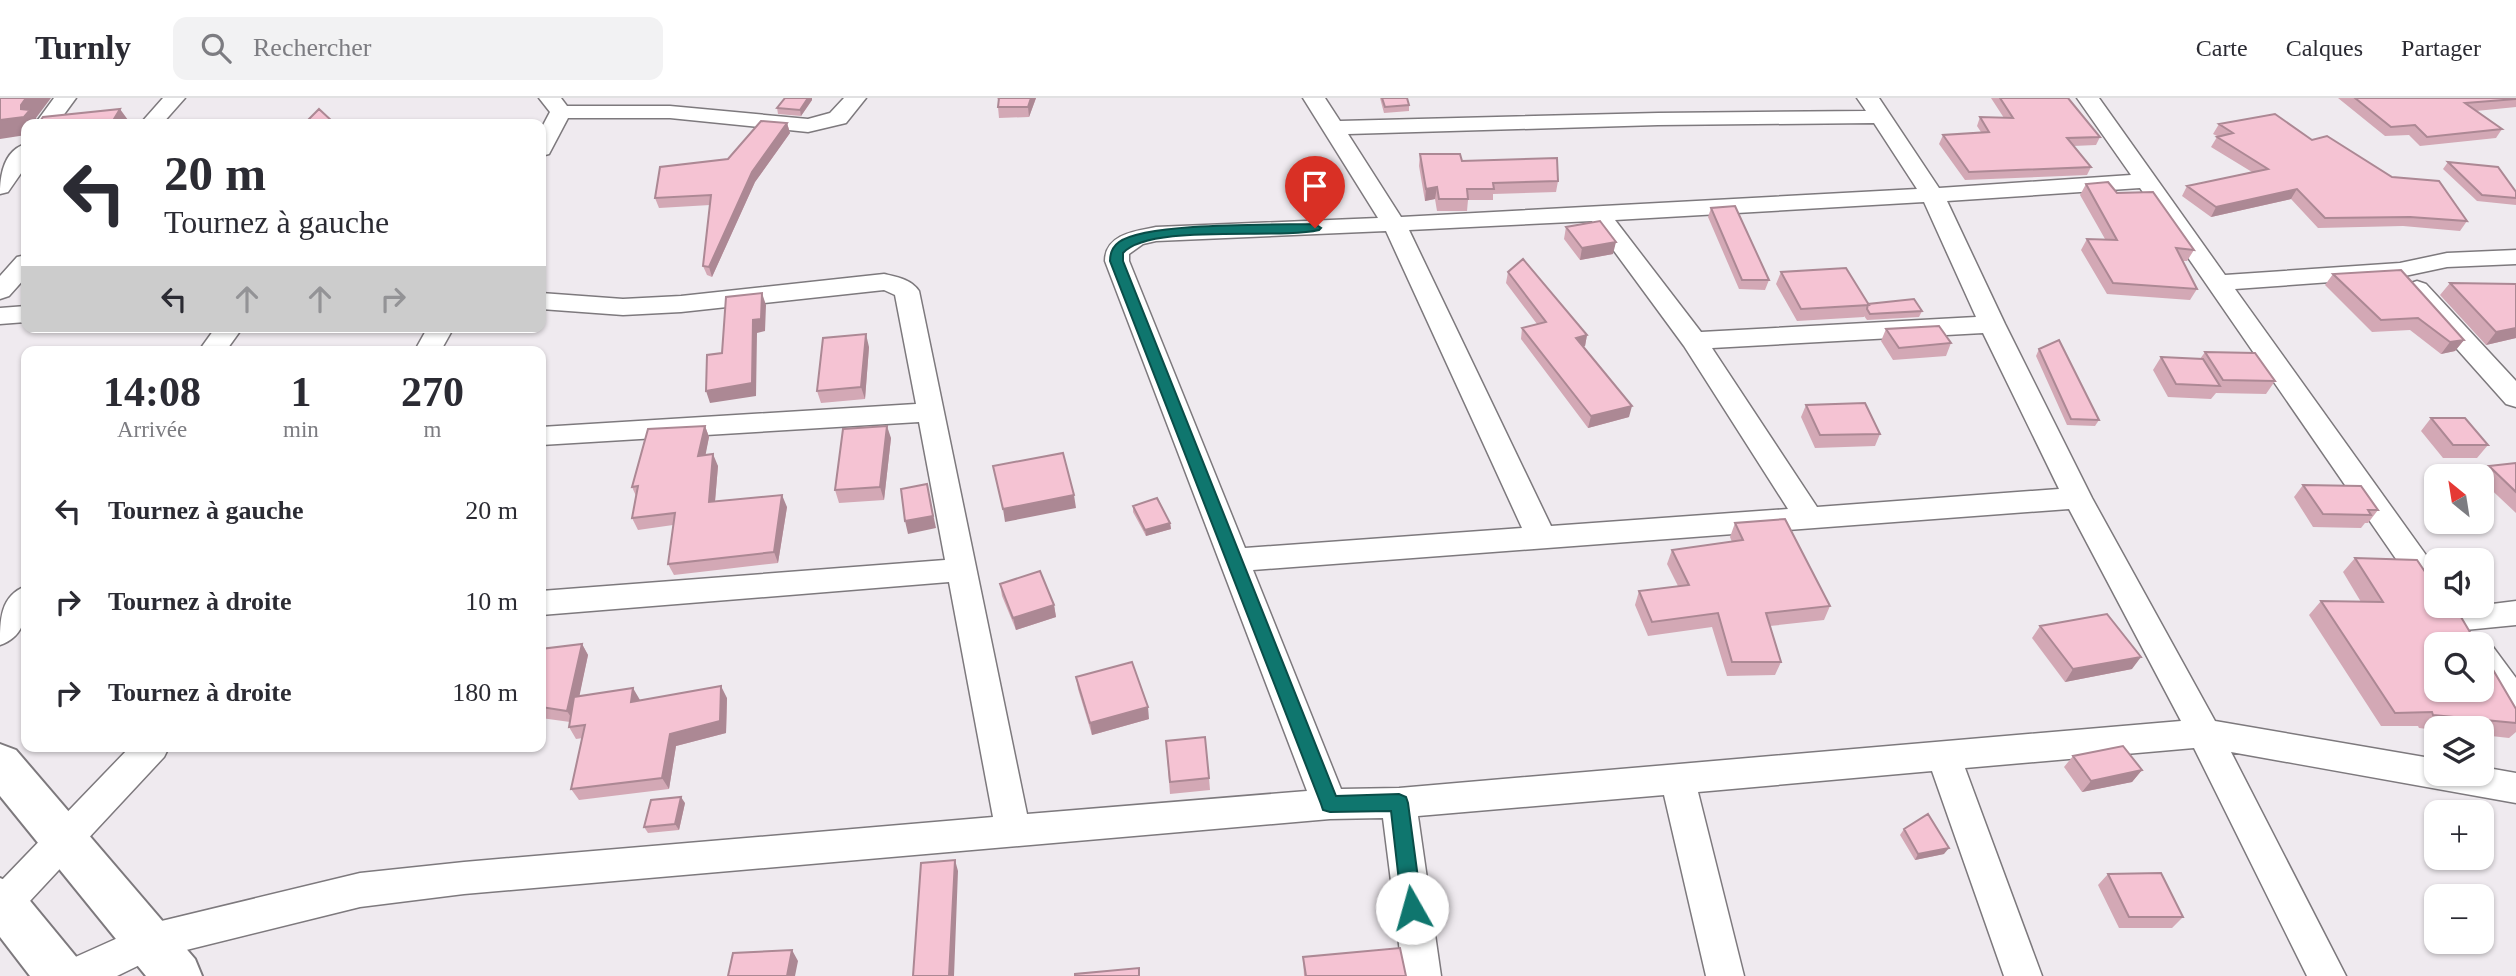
<!DOCTYPE html>
<html lang="fr">
<meta charset="utf-8">
<style>
:root{--surface:#fff;--page:#f2f2f3;--text:#2b2b33;--muted:#7c7c81;--line:#e1e1e2}
body{margin:0;font-family:"Times New Roman",serif;background:var(--page);color:var(--text);height:100vh;display:flex;flex-direction:column;font-size:26px;white-space:nowrap}
*{box-sizing:border-box;margin:0}
p{font-size:23px;color:var(--muted)}
.icon{flex:none;width:38px;height:38px;fill:none;stroke:currentColor;stroke-width:2;stroke-linecap:round;stroke-linejoin:round}
.map{position:relative;flex:1;overflow:hidden}
.details{position:absolute;left:21px;top:248px;width:525px;height:406px;display:flex;flex-direction:column;background:var(--surface);border-radius:14px;box-shadow:0 2px 5px #0004}
.details>*{flex:none}
.guide{position:absolute;left:21px;top:21px;width:525px;height:214px;border-radius:14px;box-shadow:0 2px 5px #0004;background:#fff;color:var(--text);overflow:hidden}
.needle{width:46px;rotate:330deg}
.buttons{position:absolute;left:2424px;top:366px;display:grid;gap:14px}
.buttons a{display:grid;place-items:center;width:70px;height:70px;border-radius:14px;background:var(--surface);box-shadow:0 2px 5px #0004;font-size:35px}
.pin{position:absolute;display:grid;place-items:center;width:60px;height:60px;color:#fff;margin:-72px -30px;border-radius:50% 50% 50% 0;rotate:-45deg;box-shadow:0 0 7px #0007}
.pin .icon{rotate:45deg}
.me{position:absolute;width:77px;margin:-38px;rotate:353deg;stroke-linejoin:round;filter:drop-shadow(0 0 5px #0008)}
.turn{display:flex;align-items:center;gap:24px;height:147px;padding:0 28px;font-size:32px}
.turn .icon{width:91px;height:91px;stroke-width:2.5}
.turn b{display:block;font-size:49px;line-height:60px}
.lanes{display:flex;align-items:center;height:66px;padding:0 28px;background:#0003;justify-content:center;gap:35px;direction:ltr}
.lanes .off{opacity:.35}
.eta{display:flex;justify-content:space-evenly;align-items:center;height:119px;text-align:center}
.eta b{font-size:42px;font-weight:800;line-height:49px}
ul{padding:0;list-style:none}
li{display:flex;align-items:center;gap:21px;height:91px;padding:0 28px}
li div{flex:1}
li b{display:block;font-size:26px}
li em{font-style:normal}
header{display:flex;align-items:center;gap:42px;box-sizing:border-box;height:98px;padding:0 35px;background:var(--surface);border-bottom:2px solid var(--line)}
header strong{font-size:33px}
nav{display:flex;gap:38px;margin-inline-start:auto;font-size:24px}
.search{width:490px;height:63px;background:var(--page);display:flex;align-items:center;gap:18px;box-sizing:border-box;padding:0 24px;border-radius:14px;color:var(--muted);font-size:26px}
.map>svg:first-child{display:block}
.lines{fill:none;stroke-linecap:round;stroke-linejoin:round}
.minor-casing{stroke:#7d797d;stroke-width:3}
.major-casing{stroke:#7d797d;stroke-width:4}
.minor{fill:#fff;fill-rule:evenodd}
.major{fill:#fff;fill-rule:evenodd}
.wall{fill:#d3a8b5}
.shaded-wall{fill:#ac8894}
.building{fill:#f5c3d3;stroke:#ac8894;stroke-width:2}
.route{fill:#0f766e;stroke:#0a4d48;stroke-width:2}
</style>
<header>
<strong>Turnly</strong>
<div class="search"><svg class="icon" aria-label="search" viewBox="0 0 24 24"><circle cx="10" cy="10" r="6"/><path d="M15 15l6 6"/></svg>Rechercher</div>
<nav><a>Carte</a><a>Calques</a><a>Partager</a></nav>
</header>
<div class="map">
<svg width="2516" height="878" viewBox="0 0 2516 878">
<rect width="100%" height="100%" fill="#efeaef"/>
<g class="lines">
<defs>
<path id="minor" d="M54 0H76L57 26H35Z
M163 0H185L162 26H140Z
M539 0H561L567 8H670L808 21 830 15 844 0H866L846 25 808 34 670 20H568L549 56 541 58V31L550 14Z
M1303 0H1325L1340 23 1658 15 1866 13 1857 0H1879L1939 90 2131 77 2077 0H2099L2225 177 2400 165 2447 155 2516 152V166L2447 169 2400 179 2235 191 2436 471V507L2425 503 2140 90 1947 103 2005 226 2092 400 2215 623 2436 661V676H2482V669L2516 675V705L2231 654 2346 878H2307L2194 650 1965 670 2042 878H2004L1932 673 1698 694 1744 878H1706L1664 697 1418 718 1441 878H1403L1383 720 1330 721 464 796 360 809 154 860 117 878H57L62 865 149 826 360 775 464 764 993 719 949 484 541 517V493L945 462 919 324 541 347V329L916 306 895 197 884 192 681 214 623 217 541 211V195L623 201 681 198 884 176C897 179 911 181 919 193L1027 716 1307 693 1105 163C1105 136 1136 133 1156 129L1378 120ZM1874 25 1917 91 1401 119 1348 36 1658 27ZM1924 104 1976 219 1701 234 1615 122ZM1592 123 1684 248 1788 411 1551 428 1409 132ZM1386 133 1522 430 1245 450 1129 163V156L1143 146 1156 143ZM1983 235 2059 391 1817 409 1712 250ZM2069 411 2181 623 1399 690 1341 691 1253 472Z
M26 46V68L8 94 0 96C0 77 4 52 26 46Z
M26 157V179L9 198 0 201V178L17 159Z
M2417 183 2426 186 2516 283V309L2506 306 2408 196 2405 191 2408 186Z
M26 208V224L0 226V210Z
M216 229H243L225 254H198Z
M428 229H454L440 254H414Z
M26 488C27 513 27 538 0 547 0 522 0 498 26 488Z
M2516 503V527L2455 533 2444 530 2439 521 2444 512Z
M2482 545 2493 549 2516 580V619L2504 615 2482 583Z
M130 649H169L164 659 16 818 0 822V784Z"/>
<path id="major" d="M0 646 16 652 195 861 202 878H146L0 698Z
M0 780 17 787 78 861 85 878H30L0 839Z"/>
</defs>
<use href="#minor" class="minor-casing"/>
<use href="#major" class="major-casing"/>
<use href="#minor" class="minor"/>
<use href="#major" class="major"/>
</g>
<path class="wall" d="M785 0H812V2L801 18 778 16 777 10Z
M997 0H1036L1029 19 999 20 998 9 999 3Z
M1380 0H1407L1409 7V13L1384 15Z
M1991 0H2068L2100 39 2096 47 2073 48 2091 69 2087 77 1965 82 1939 46 1943 37 1981 34 1977 28 1980 19 2004 20Z
M2338 0H2516V9L2476 13 2502 31 2496 40 2420 48 2409 37 2385 38Z
M787 25 790 35 755 84 712 179 707 177 703 168 710 107 659 110 655 100 728 61Z
M2219 26 2312 42 2392 79 2467 123 2460 133 2403 128 2318 130 2291 101 2211 119 2182 98 2187 88 2252 74 2211 49 2217 39H2219L2213 36Z
M1420 56 1462 63 1558 83 1556 94 1493 96V102H1468L1467 113H1437L1435 101 1425 103 1419 68Z
M2448 64 2516 94V107L2477 103 2443 71Z
M2086 86 2117 95 2194 152 2187 163H2182L2197 191 2190 202 2107 196 2081 152 2087 141H2105L2080 97Z
M1711 110 1769 182 1765 192 1739 191 1708 119Z
M1566 129 1613 156 1580 162 1564 141Z
M1508 174 1587 237 1585 248 1584 249 1629 319 1588 330 1521 241 1522 230 1537 226 1506 185Z
M1781 174 1868 206 1922 213 1919 219 1867 222 1864 218V219L1797 223 1776 186Z
M2333 176 2464 242 2455 253 2441 256 2410 232 2372 234 2325 187Z
M2450 185 2516 240 2486 247 2440 197Z
M1886 231 1951 245 1946 258 1893 262 1881 243Z
M869 249 865 301 821 305 817 293Z
M2039 251 2099 322 2095 328 2067 327 2036 258Z
M2205 254 2275 283 2266 296 2216 295 2211 301 2168 299 2153 272 2161 259 2200 261Z
M1806 307 1880 336 1875 348 1815 350 1801 319Z
M2431 320 2488 347 2477 360H2443L2421 333Z
M705 328 709 339 705 357 718 368 715 403 787 409 778 465 674 477 668 466 673 427 638 432 632 420 636 398 632 389Z
M891 340 884 402 839 405 835 392Z
M2516 365V415L2482 383V378H2480L2489 368Z
M2303 387 2378 412 2368 425H2365L2361 430 2313 429 2294 399Z
M1133 408 1170 425 1171 431 1146 438 1133 414Z
M1735 425 1830 508 1824 522 1770 528 1781 564 1775 577 1727 578 1712 529 1648 538 1635 507 1639 493 1678 488 1667 466 1672 452 1732 444 1730 439Z
M2355 460 2436 508 2456 517 2516 611V634L2509 640 2482 637V630H2436V632L2419 630 2418 628H2381L2309 517 2321 503 2361 504 2343 474Z
M1000 486 1054 507 1056 519 1016 532 1002 498Z
M2040 528 2132 571 2065 584 2032 540Z
M582 546 588 557 579 598 640 603 727 600 726 635 676 648 669 691 579 702 571 691 583 640 576 641 569 629 570 624 541 620V551Z
M1076 579 1149 621 1092 637 1078 591Z
M1166 643 1209 680 1210 692 1170 696Z
M2073 658 2142 672 2132 684 2082 694 2064 669Z
M685 705 679 732 648 735 644 729Z
M1904 731 1944 756 1915 762 1900 737Z
M2108 776 2183 819 2172 830H2119L2098 787Z
M1303 859 1406 878H1304Z"/>
<path class="shaded-wall" d="M26 0H51L36 20 40 26H26V37L0 41V22L21 11V7Z
M808 0H812V2L801 18 800 12Z
M1031 0H1036L1029 19 1028 9Z
M120 11 128 22 126 26H111Z
M787 25 790 35 755 84 712 179 709 169 752 74Z
M1437 89 1435 101 1425 103 1426 91Z
M2297 91 2291 101 2211 119 2216 109Z
M1616 144 1613 156 1580 162 1582 150Z
M762 195 766 207 765 233 757 235 756 298 710 305 706 293 753 222Z
M2516 230V240L2486 247 2496 234Z
M866 236 869 249 865 301 861 289Z
M1587 237 1585 248 1574 251 1576 240Z
M2464 242 2455 253 2441 256 2450 244Z
M1632 308 1629 319 1588 330 1591 318Z
M705 328 709 339 703 370 698 358Z
M887 328 891 340 884 402 880 389Z
M713 356 718 368 714 415 709 404Z
M927 386 936 430 908 436 905 423Z
M782 397 787 409 778 465 774 454Z
M1074 397 1076 410 1005 424 1003 411Z
M1170 425 1171 431 1146 438 1145 432Z
M1054 507 1056 519 1016 532 1013 520Z
M582 546 588 557 574 624 567 613Z
M2141 559 2132 571 2065 584 2073 571Z
M721 588 727 600 726 635 676 648 669 691 662 680 670 636Z
M633 590 640 602 631 604Z
M1148 609 1149 621 1092 637 1090 625Z
M2142 672 2132 684 2082 694 2091 683Z
M681 699 685 705 679 732 675 726Z
M1949 750 1944 756 1915 762 1918 756Z
M955 762 958 773 954 878H949Z
M792 852 798 863 795 878H787Z"/>
<path class="building" d="M0 0H26L21 7V11L30 12 24 19 0 22Z
M785 0H808L800 12 777 10Z
M999 0H1031L1028 9H998Z
M1382 0H1407L1409 7 1385 9Z
M2000 0H2068L2100 39 2067 40 2091 69 1969 74 1943 37 1989 34 1980 19 2013 20Z
M2355 0H2516V1L2465 5 2502 31 2427 39 2415 27 2391 29Z
M120 11 111 26H38L43 19Z
M319 11 333 24 331 26H304Z
M2275 16 2312 42 2327 38 2392 79 2439 83 2467 123 2410 119 2325 120 2297 91 2216 109 2187 88 2268 71 2217 39 2233 35 2219 26Z
M761 23 787 25 752 74 709 169 703 168 711 97 655 100 660 69 728 61Z
M1420 56H1460L1462 63 1557 60 1558 83 1493 85 1494 91H1467L1468 101H1439L1437 89 1426 91Z
M2448 64 2498 69 2516 94V100L2482 97Z
M2108 84 2117 95 2153 94 2194 152 2176 150 2197 191 2113 185 2087 141 2117 142 2086 86Z
M1735 108 1769 182H1742L1711 110Z
M1600 123 1616 144 1582 150 1566 129Z
M1523 161 1587 237 1576 240 1632 308 1591 318 1522 230 1546 224 1508 174Z
M1846 170 1869 207 1801 211 1781 174Z
M2401 172 2464 242 2450 244 2418 220 2381 222 2333 176Z
M2450 185 2516 186V230L2496 234Z
M762 195 761 221 753 222 752 285 706 293 707 257 722 255 726 199Z
M1914 201 1922 213 1870 216 1867 211 1868 206Z
M1939 228 1951 245 1899 250 1886 231Z
M866 236 861 289 817 293 823 240Z
M2059 242 2099 322 2071 321 2039 251Z
M2205 254 2255 255 2275 283 2223 282Z
M2161 259 2203 261 2220 288 2176 286Z
M1865 305 1880 336 1820 337 1806 307Z
M2431 320H2465L2488 347H2453Z
M705 328 698 358 713 356 709 404 782 397 774 454 668 466 675 415 632 420 638 388 632 389 648 331Z
M887 328 880 389 835 392 843 331Z
M1063 355 1074 397 1003 411 993 368Z
M2516 365V394L2489 368Z
M927 386 933 418 905 423 901 391Z
M2303 387 2361 388 2378 412H2368L2371 417 2323 416Z
M1157 400 1170 425 1145 432 1133 408Z
M1785 421 1830 508 1766 515 1781 564H1732L1718 515 1652 524 1639 493 1689 487 1672 452 1743 442 1735 425Z
M2355 460 2417 462 2436 490V508H2451L2456 517 2461 519 2477 546H2436V592H2482V553L2516 611V625L2433 617 2432 614 2395 615 2321 503 2383 504Z
M1040 473 1054 507 1013 520 1000 486Z
M2107 516 2141 559 2073 571 2040 528Z
M582 546 567 613 541 609V551Z
M1132 564 1148 609 1090 625 1076 579Z
M721 588 720 623 670 636 662 680 571 691 585 627 569 629 574 599 633 590 631 604Z
M1205 639 1209 680 1170 684 1166 643Z
M2123 648 2142 672 2091 683 2073 658Z
M681 699 675 726 644 729 651 702Z
M1928 716 1949 750 1918 756 1904 731Z
M955 762 949 878H913L921 765Z
M2161 775 2183 819H2129L2108 776Z
M1400 850 1406 878H1306L1303 859Z
M792 852 787 878H728L733 855Z
M1139 870V878H1075V876Z"/>
<path class="route" d="M1315 126 1321 130 1319 132C1276 142 1150 125 1123 155V163L1336 698 1399 696 1406 699 1408 705 1422 810 1419 817 1412 819 1405 817 1402 810 1391 713 1330 714 1323 712 1321 706 1110 163C1110 156 1112 149 1119 144 1147 124 1275 127 1315 126Z"/>
</svg>
<div class="buttons">
<a><svg class="needle" viewBox="-14 -14 28 28"><path d="M0-13l5 13h-10z" fill="#e53935"/><path d="M0 13l5-13h-10z" fill="#7c7c81"/></svg></a>
<a><svg class="icon" aria-label="sound" viewBox="0 0 24 24"><path d="M4 9h4l5-4v14l-5-4H4zM17 9q2 3 0 6"/></svg></a>
<a><svg class="icon" aria-label="search" viewBox="0 0 24 24"><circle cx="10" cy="10" r="6"/><path d="M15 15l6 6"/></svg></a>
<a><svg class="icon" aria-label="layers" viewBox="0 0 24 24"><path d="M12 4l9 5-9 5-9-5zM3 14l9 5 9-5"/></svg></a>
<a>+</a>
<a>−</a>
</div>
<div class="pin" style="left:1315px;top:130px;background:#d93025"><svg class="icon" aria-label="arrive" viewBox="0 0 24 24"><path d="M6 21V4h12l-3 4 3 4H6"/></svg></div>
<svg class="me" style="left:1412px;top:810px" viewBox="-20 -20 40 40"><circle r="19" fill="#fff"/><path d="M0-13L10 11 0 6-10 11z" fill="#0f766e"/></svg>
<div class="guide">
<div class="turn"><svg class="icon" aria-label="left" viewBox="0 0 24 24"><path d="M17 20v-9H6M10 6l-5 5 5 5"/></svg><div><b>20 m</b>Tournez à gauche</div></div>
<div class="lanes"><svg class="icon" aria-label="left" viewBox="0 0 24 24"><path d="M17 20v-9H6M10 6l-5 5 5 5"/></svg><svg class="icon off" aria-label="ahead" viewBox="0 0 24 24"><path d="M12 20V5M6 11l6-6 6 6"/></svg><svg class="icon off" aria-label="ahead" viewBox="0 0 24 24"><path d="M12 20V5M6 11l6-6 6 6"/></svg><svg class="icon off" aria-label="right" viewBox="0 0 24 24"><path d="M7 20v-9h11M14 6l5 5-5 5"/></svg></div>
</div>
<section class="details">
<div class="eta">
<div><b>14:08</b><p>Arrivée</p></div>
<div><b>1</b><p>min</p></div>
<div><b>270</b><p>m</p></div>
</div>
<ul>
<li><svg class="icon" aria-label="left" viewBox="0 0 24 24"><path d="M17 20v-9H6M10 6l-5 5 5 5"/></svg><div><b>Tournez à gauche</b></div><em>20 m</em></li>
<li><svg class="icon" aria-label="right" viewBox="0 0 24 24"><path d="M7 20v-9h11M14 6l5 5-5 5"/></svg><div><b>Tournez à droite</b></div><em>10 m</em></li>
<li><svg class="icon" aria-label="right" viewBox="0 0 24 24"><path d="M7 20v-9h11M14 6l5 5-5 5"/></svg><div><b>Tournez à droite</b></div><em>180 m</em></li>
</ul>
</section>
</div>
